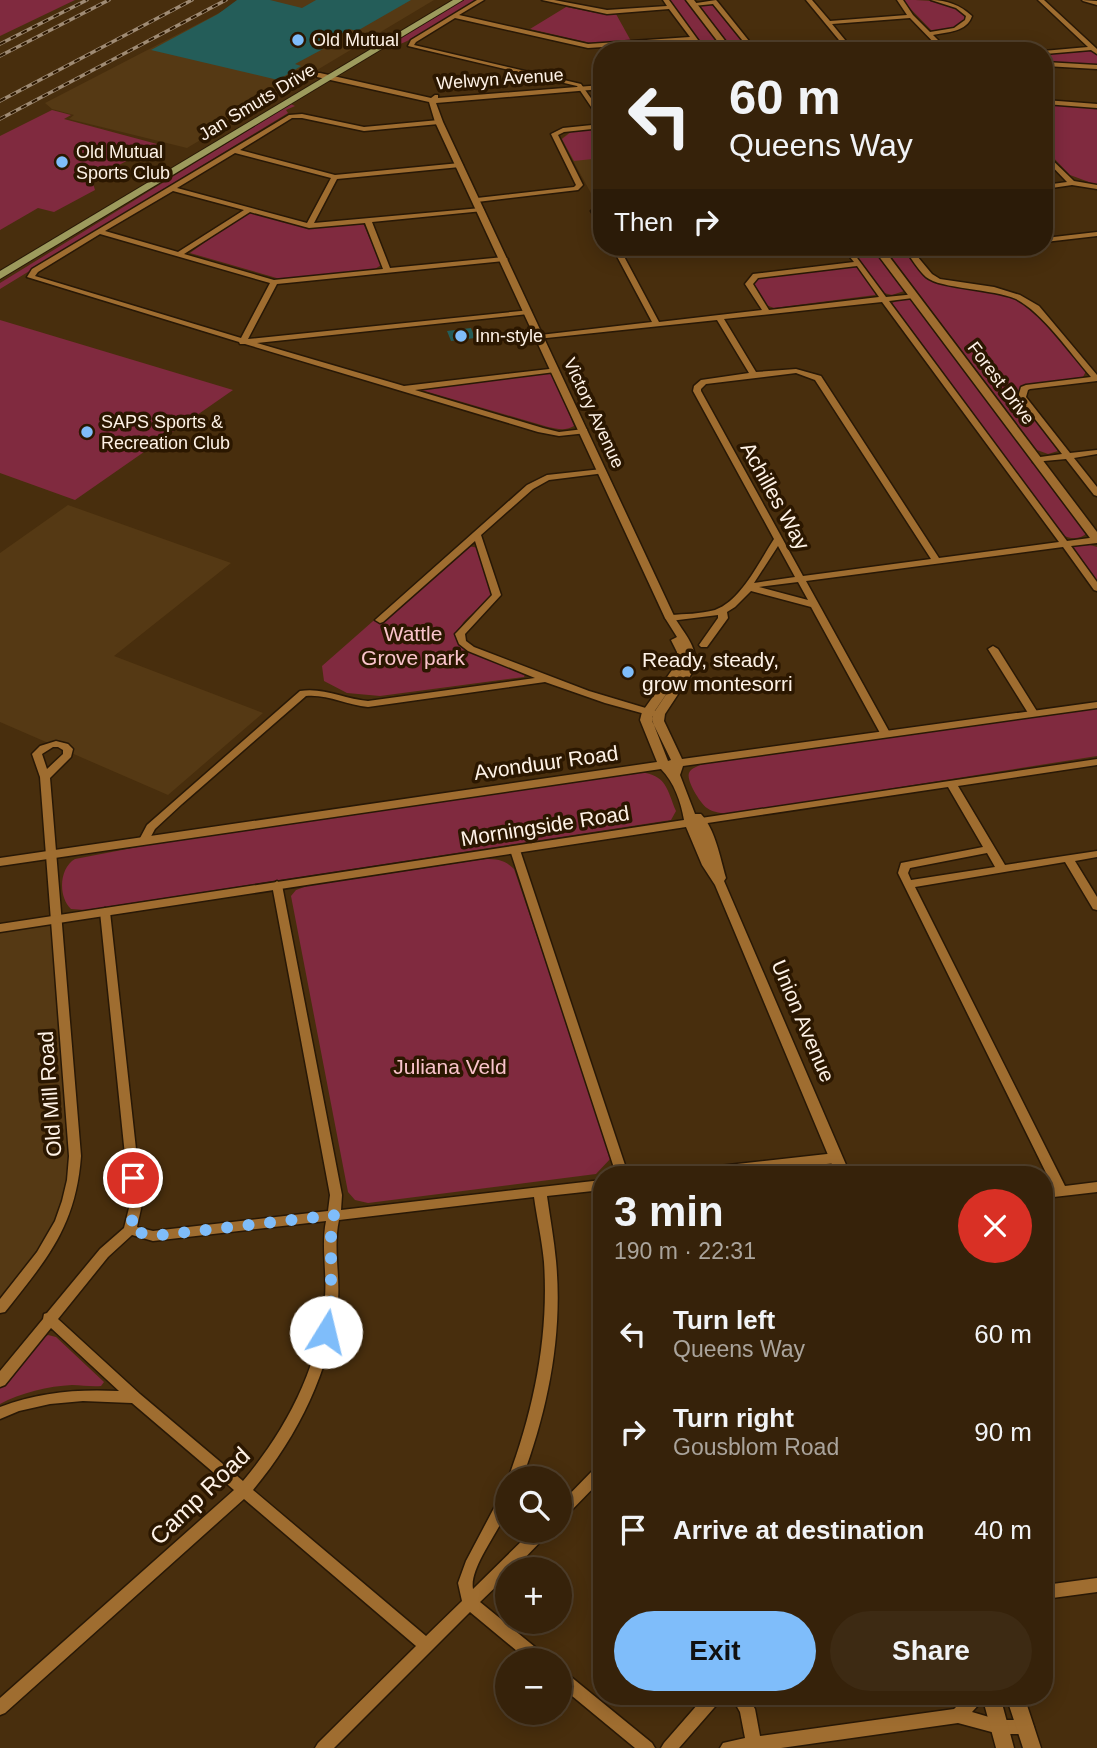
<!DOCTYPE html>
<meta charset="utf-8">
<style>
:root{--surface:#36220a;--page:#3d2a13;--text:#f1f3f6;--muted:#aaa49c;--line:#503f2b;--accent:#7fbdfa}
body{margin:0;font-family:Arial,sans-serif;background:var(--page);color:var(--text);height:100vh;display:flex;flex-direction:column;font-size:26px;white-space:nowrap}
*{box-sizing:border-box;margin:0}
p{font-size:23px;color:var(--muted)}
.icon{flex:none;width:38px;height:38px;fill:none;stroke:currentColor;stroke-width:2;stroke-linecap:round;stroke-linejoin:round}
.map{position:relative;flex:1;overflow:hidden}
.drawer{position:absolute;left:593px;top:1166px;width:460px;height:539px;display:flex;flex-direction:column;background:var(--surface);border-radius:28px;box-shadow:0 4px 18px #0003,0 0 0 2px var(--line)}
.drawer>*{flex:none}
.top-card{position:absolute;left:593px;top:42px;width:460px;height:214px;border-radius:28px;box-shadow:0 4px 18px #0003,0 0 0 2px var(--line);background:#36220a;color:var(--text);overflow:hidden}
.fabs{position:absolute;left:495px;top:1466px;display:grid;gap:14px}
.fabs a{display:grid;place-items:center;width:77px;height:77px;border-radius:50%;background:var(--surface);box-shadow:0 4px 18px #0003,0 0 0 2px var(--line);font-size:35px}
.pin{position:absolute;display:grid;place-items:center;width:60px;height:60px;color:#fff;margin:-30px;border:4px solid #fff;border-radius:50%;box-shadow:0 2px 7px #0007}
.me{position:absolute;width:77px;margin:-38px;rotate:9deg;stroke-linejoin:round;filter:drop-shadow(0 0 5px #0008)}
.turn{display:flex;align-items:center;gap:24px;height:147px;padding:0 21px;font-size:32px}
.turn .icon{width:91px;height:91px;stroke-width:2.5}
.turn b{display:block;font-size:49px;line-height:60px}
.then{display:flex;align-items:center;height:66px;padding:0 21px;background:#0003;gap:14px;font-size:26px}
.round{display:grid;place-items:center;flex:none;width:74px;height:74px;border-radius:37px;background:var(--page)}
.headline{display:flex;align-items:center;justify-content:space-between;height:119px;padding:0 21px}
h1{font-size:42px;font-weight:700;line-height:52px}
.button{display:flex;gap:14px;margin-top:auto;padding:14px 21px}
.button a{flex:1;height:80px;border-radius:42px;background:var(--accent);color:#111;font-size:28px;font-weight:700;line-height:80px;text-align:center}
.button a+a{background:var(--page);color:var(--text)}
ul{padding:0;list-style:none}
li{display:flex;align-items:center;gap:21px;height:98px;padding:0 21px}
li div{flex:1}
li b{display:block;font-size:26px}
li em{font-style:normal}
.map>svg:first-child{display:block}
.built{fill:#553914}
.green{fill:#802a3f}
.building{fill:#245d59}
.lines{fill:none;stroke-linecap:round;stroke-linejoin:round}
.minor-casing{stroke:#281806;stroke-width:3}
.tertiary-casing{stroke:#281806;stroke-width:3}
.secondary-casing{stroke:#281806;stroke-width:3}
.primary-casing{stroke:#281806;stroke-width:2}
.minor{fill:#9f6d30;fill-rule:evenodd}
.tertiary{fill:#9f6d30;fill-rule:evenodd}
.secondary{fill:#9f6d30;fill-rule:evenodd}
.primary{fill:#9d9b5d;fill-rule:evenodd}
.rail-casing{stroke:#9f8b74;stroke-width:3.5}
.rail{stroke:#2b1700;stroke-width:2;stroke-dasharray:6;stroke-linecap:butt}
.route{stroke:#7fbdfa;stroke-width:12;stroke-dasharray:0 21.6}
.poi-dot{fill:#7fbdfa;stroke:#2b1700;stroke-width:2.5}
.labels{text-anchor:middle;stroke-width:7;stroke-linejoin:round;paint-order:stroke}
.far-poi-label{font-size:18px;fill:#fef2e6;stroke:#2b1700;text-anchor:start}
.far-street-label{font-size:18px;fill:#fef2e6;stroke:#2b1700}
.street-label{font-size:21px;fill:#fef2e6;stroke:#2b1700}
.park-label{font-size:21px;fill:#fac4cc;stroke:#2b1700}
.poi-label{font-size:21px;fill:#fef2e6;stroke:#2b1700;text-anchor:start}
.near-street-label{font-size:24px;fill:#fef2e6;stroke:#2b1700}
</style>
<div class="map">
<svg width="1097" height="1748" viewBox="0 0 1097 1748">
<rect width="100%" height="100%" fill="#482e0d"/>
<path class="built" d="M244 0H434L187 148 69 119 74 115 52 109 45 103Z
M602 129V213L561 139 570 132Z
M68 505 231 563 114 656 263 713 168 795 0 722V553Z
M55 919 75 1155 68 1208 0 1308V928Z"/>
<path class="green" d="M0 0H75L0 36Z
M463 0H477C460 10 400 50 385 48Z
M670 0H687L725 51H706Z
M902 0C925 0 948 0 966 16V20L953 28 932 31Z
M709 4 715 5 751 51H734L700 6Z
M566 7 597 13 616 14 631 41 591 43 530 29Z
M1086 49 1097 54V65L1045 62V53Z
M1045 103 1097 106V185L1070 175 1045 149Z
M291 104 295 106 286 110 288 113 0 289V283Z
M52 110 71 115 64 119 157 144 92 180 95 190 54 212 38 208 0 230V136Z
M602 129V158L574 161 562 139 571 132Z
M255 213 302 226 363 223 381 265 375 269 280 279 190 253 244 214Z
M850 247H871L904 291 892 295 884 293Z
M884 247H903L931 279 1012 295 1037 311 1086 371 1083 377 1032 384 1019 391 1021 398 1058 451 1048 454 1037 450Z
M853 265 858 267 877 292 875 295 774 308 766 305 751 280Z
M904 298 913 301 1087 533C1080 540 1070 539 1062 535L892 303Z
M0 320 233 390 75 500 0 473Z
M546 372 554 376 574 426C565 431 558 429 548 427L418 389Z
M1090 545 1097 547V582L1073 549 1074 546Z
M468 546 479 548 492 593C483 615 452 616 461 643L526 672 524 677 380 696 347 693 324 681 322 666 422 578H431Z
M1097 709V756L729 814C722 813 714 813 707 808 701 804 686 781 689 773 691 768 698 766 703 764L985 721Z
M640 772C667 775 667 790 676 811L671 820 85 910 71 909C58 897 59 868 75 859L174 840Z
M485 859C498 859 505 860 514 869L612 1157 596 1174 368 1203 355 1200 348 1192 291 896 296 890 307 886Z
M48 1335 56 1337 104 1382 101 1386C91 1387 82 1385 72 1385 49 1386 20 1393 0 1404V1387L36 1342Z"/>
<path class="building" d="M237 0H270L302 8 316 0H411L357 31 349 29 318 48 323 49 295 64 301 66 278 80 151 50 218 14Z
M471 328 475 338 451 341 447 331Z"/>
<g class="lines">
<defs>
<path id="minor" d="M477 0H484L459 15 588 44 690 37 669 9 607 14 542 0H554L607 10 667 6 663 0H669L706 51H700L693 41 588 48 455 18 416 42 414 45 581 84 602 114V121L600 120 577 86 408 46 411 40Z
M716 0 717 1 757 51H751L713 4 693 6 690 4Z
M806 0H812L830 21 907 15 897 0H903L913 15 930 32 954 28 965 20 966 16 956 8 931 0C947 0 960 5 972 16 967 32 947 32 933 35L949 51H942L910 18 832 24 854 51H848Z
M1038 0H1044L1097 49V54L1091 50 1045 54V51H1043L1088 47Z
M1082 0 1097 1V5L1083 1Z
M1045 62 1097 65V69L1045 66Z
M1045 100 1097 104V108L1045 104Z
M302 114 364 127 439 120 442 122 439 124 364 131 302 118H292L240 150 335 175 460 163 463 165 460 167 337 179 314 223 481 208 484 210 483 211 372 222 390 268 504 257 508 259 504 261 277 284 248 339 531 310V314H528L257 343 404 386 558 368V372H555L415 390 543 428 559 432 584 429H587V433L559 436 538 432 245 344H240L239 342 27 277 32 269 289 115ZM235 153 331 178 307 223 177 188ZM173 191 244 210 178 252 105 231ZM250 212 309 228 365 223 383 269 274 280 184 254ZM100 234 270 283 241 338 35 276 38 272Z
M602 124V128L564 132 558 135 583 185 578 190 477 202 474 200 477 198 574 187 576 185 551 134 563 128Z
M1045 153 1074 181 1097 185V189L1072 185 1045 189V185L1067 182 1045 159Z
M594 209 596 210 602 219V227L600 226 591 211Z
M1097 232V236L1045 242V238Z
M612 247H619L659 322 762 310 745 284 753 274 854 262 842 247H849L886 297 916 294V298H913L889 301 1067 541 1097 537V543L1071 546 1097 582V591L1094 590 1063 547 806 581 890 733 885 736 880 733 811 607 751 591 735 607 727 612 728 618 707 647H701L699 645 718 618V615L670 621 665 618 670 615C685 614 700 614 715 610 741 601 759 562 774 539L693 391 694 386 701 380 749 373 717 320 537 339V335H540L652 322ZM857 266 879 297 769 310 753 284 758 278ZM882 302 1059 542 939 558 821 376 796 369 756 372 724 319ZM796 373 815 380 931 559 803 576 701 391V389L706 384ZM778 546 795 577 754 583ZM798 582 808 600 759 587Z
M903 247H910L914 252 961 247H981L978 249 917 256 932 274 940 279 994 287 1020 295 1039 306 1097 375V381L1030 389 1028 390 1026 397 1070 453 1097 450V454L1074 458 1097 487V496L1094 495 1066 459 1033 462V458L1062 454 1018 397 1021 387 1026 385 1091 377C1070 353 1043 313 1016 299 994 289 940 289 926 277 918 270 910 256 903 247Z
M602 469H605V473L549 480 533 489 481 535 501 595 465 634 466 641 474 647 589 691 659 712 661 714 659 716 656 717 605 703 545 682 368 707C347 705 327 694 306 696L182 804 155 829 148 842H140L139 840 147 825 300 691C323 687 345 699 368 701L535 678 468 651 459 644 455 634 457 632 492 595 475 541 383 622 380 623 375 620 527 485 547 475Z
M993 646 998 649 1038 713 1036 715H1030L1028 713 988 649Z
M56 741 68 744 73 749 71 757 50 778 81 1156C76 1226 47 1259 5 1312L0 1313V1299L37 1252 55 1221 62 1201 67 1180 69 1156 40 777 32 754 40 746ZM53 747H58L63 750V754L47 769 42 754Z
M1097 759V765L958 786 1005 865 1097 851V857L1075 861 1097 897V910L1093 909 1065 862 915 887 1065 1186 1097 1182V1192L1045 1198V1188L1053 1187 898 873 901 863 983 847 948 787 701 824 696 821 701 818ZM987 853 995 867 911 880 908 873 910 868Z
M515 847 520 850 628 1174H616L510 850Z
M277 881 282 885 342 1195 341 1210 602 1180V1190L547 1196C550 1218 554 1239 556 1261 563 1335 548 1409 522 1479H508C534 1409 549 1336 544 1262 542 1240 537 1219 534 1197L339 1220C333 1247 340 1274 338 1300 330 1371 298 1436 253 1490L426 1636 462 1601 458 1583 466 1561 503 1491 508 1489C508 1496 509 1505 506 1512 499 1532 469 1568 473 1589L532 1531H549L547 1535 513 1570H508V1575L480 1602 546 1656 548 1661H529L470 1612 334 1748H315L318 1743 416 1646 244 1499 5 1713 0 1715V1698L234 1490 132 1403 83 1401 50 1404 19 1411 0 1419V1407C39 1392 77 1389 119 1391L51 1328 5 1385 0 1387V1371L43 1319 44 1314 47 1313 100 1249 124 1228 130 1204 100 912 105 908 110 912 142 1204 137 1227 153 1231 328 1211 330 1195 272 885ZM326 1221C321 1246 327 1272 325 1297 320 1365 287 1429 243 1481L140 1394 58 1319 108 1257 132 1235 153 1241Z
M836 1153 840 1155 842 1158 840 1161 836 1163 732 1174H686L688 1171 692 1169Z
M602 1464V1479L565 1517 560 1519V1504L597 1466Z
M1097 1578V1592L1045 1599V1585Z
M560 1670 565 1672 652 1743 655 1748H635L560 1686Z
M705 1696H722L720 1701 679 1748H661L664 1743Z
M731 1696H747L755 1709 760 1736 954 1709 967 1696H984L982 1701 972 1712 999 1720H1026L1031 1722 1034 1727 1031 1732 1026 1734H999L958 1723 781 1748H720L723 1743 745 1738 740 1712Z"/>
<path id="tertiary" d="M320 73 431 98 435 95H438V98L602 85V89L436 103 443 122 675 618C685 635 700 649 694 670L665 714 664 721 682 759 1097 702V708L683 766 680 775 695 814H701C715 829 720 857 726 878L724 881 850 1174H836L715 885 702 865 686 827 0 932V924L684 820C681 802 674 782 661 769L0 866V858L657 762 640 720 642 712 677 663V652L671 640 677 637 665 618 435 122 429 102 317 77V73ZM684 668 653 714 652 721 671 760 668 761 652 720 654 712Z
M982 1696H1000L1014 1748H996Z
M1006 1696H1024L1041 1748H1023Z"/>
<path id="secondary" d="M686 0H694L733 51H725Z
M872 247H882L1097 532V543L1093 542Z"/>
<path id="primary" d="M453 0H463L0 279V271Z"/>
</defs>
<use href="#minor" class="minor-casing"/>
<use href="#tertiary" class="tertiary-casing"/>
<use href="#secondary" class="secondary-casing"/>
<use href="#primary" class="primary-casing"/>
<use href="#minor" class="minor"/>
<use href="#tertiary" class="tertiary"/>
<use href="#secondary" class="secondary"/>
<use href="#primary" class="primary"/>
<defs>
<path id="rail" d="M0 44 87 0
M0 56 109 0
M0 101 192 0
M0 119 226 0"/>
</defs>
<use href="#rail" class="rail-casing"/>
<use href="#rail" class="rail"/>
</g>
<g class="lines">
<path class="route" d="M133 1178 136 1203 130 1230 153 1236 334 1215 331 1228V1302L326 1332"/>
</g>
<g class="poi-dot">
<circle cx="298" cy="40" r="7"/>
<circle cx="62" cy="162" r="7"/>
<circle cx="461" cy="336" r="7"/>
<circle cx="87" cy="432" r="7"/>
<circle cx="628" cy="672" r="7"/>
</g>
<g class="labels">
<g class="far-poi-label">
<text x="312" y="46">Old Mutual</text>
<text x="76" y="158">Old Mutual<tspan x="76" dy="21">Sports Club</tspan></text>
<text x="475" y="342">Inn-style</text>
<text x="101" y="428">SAPS Sports &amp;<tspan x="101" dy="21">Recreation Club</tspan></text>
</g>
<g class="far-street-label">
<text transform="translate(500 79) rotate(-4)" y="6">Welwyn Avenue</text>
<text transform="translate(257 102) rotate(-31)" y="6">Jan Smuts Drive</text>
<text transform="translate(1001 383) rotate(53)" y="6">Forest Drive</text>
<text transform="translate(594 413) rotate(65)" y="6">Victory Avenue</text>
</g>
<g class="street-label">
<text transform="translate(775 496) rotate(61)" y="7">Achilles Way</text>
<text transform="translate(546 763) rotate(-8)" y="7">Avonduur Road</text>
<text transform="translate(545 826) rotate(-9)" y="7">Morningside Road</text>
<text transform="translate(803 1021) rotate(67)" y="7">Union Avenue</text>
<text transform="translate(50 1094) rotate(-94)" y="7">Old Mill Road</text>
</g>
<g class="park-label">
<text x="413" y="641">Wattle<tspan x="413" dy="24">Grove park</tspan></text>
<text x="450" y="1074">Juliana Veld</text>
</g>
<g class="poi-label">
<text x="642" y="667">Ready, steady,<tspan x="642" dy="24">grow montesorri</tspan></text>
</g>
<g class="near-street-label">
<text transform="translate(200 1496) rotate(-44)" y="8">Camp Road</text>
</g>
</g>
</svg>
<div class="fabs">
<a><svg class="icon" aria-label="search" viewBox="0 0 24 24"><circle cx="10" cy="10" r="6"/><path d="M15 15l6 6"/></svg></a>
<a>+</a>
<a>−</a>
</div>
<div class="pin" style="left:133px;top:1178px;background:#d93025"><svg class="icon" aria-label="arrive" viewBox="0 0 24 24"><path d="M6 21V4h12l-3 4 3 4H6"/></svg></div>
<svg class="me" style="left:326px;top:1332px" viewBox="-20 -20 40 40"><circle r="19" fill="#fff"/><path d="M0-13L10 11 0 6-10 11z" fill="#7fbdfa"/></svg>
<div class="top-card">
<div class="turn"><svg class="icon" aria-label="left" viewBox="0 0 24 24"><path d="M17 20v-9H6M10 6l-5 5 5 5"/></svg><div><b>60 m</b>Queens Way</div></div>
<div class="then">Then<svg class="icon" aria-label="right" viewBox="0 0 24 24"><path d="M7 20v-9h11M14 6l5 5-5 5"/></svg></div>
</div>
<section class="drawer">
<div class="headline"><div><h1>3 min</h1><p>190 m · 22:31</p></div><a class="round" style="background:#d93025;color:#fff"><svg class="icon" aria-label="close" viewBox="0 0 24 24"><path d="M6 6l12 12M18 6L6 18"/></svg></a></div>
<ul>
<li><svg class="icon" aria-label="left" viewBox="0 0 24 24"><path d="M17 20v-9H6M10 6l-5 5 5 5"/></svg><div><b>Turn left</b><p>Queens Way</p></div><em>60 m</em></li>
<li><svg class="icon" aria-label="right" viewBox="0 0 24 24"><path d="M7 20v-9h11M14 6l5 5-5 5"/></svg><div><b>Turn right</b><p>Gousblom Road</p></div><em>90 m</em></li>
<li><svg class="icon" aria-label="arrive" viewBox="0 0 24 24"><path d="M6 21V4h12l-3 4 3 4H6"/></svg><div><b>Arrive at destination</b></div><em>40 m</em></li>
</ul>
<div class="button"><a>Exit</a><a>Share</a></div>
</section>
</div>
